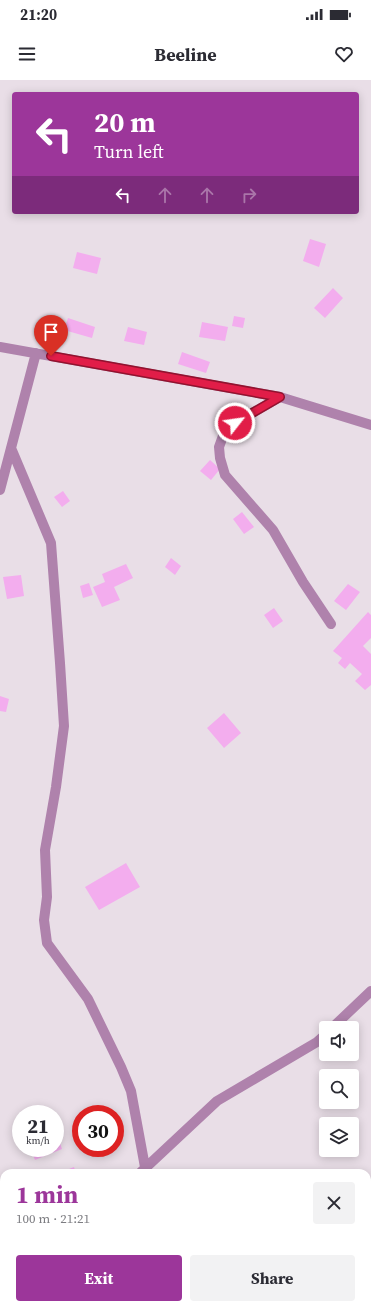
<!DOCTYPE html>
<meta charset="utf-8">
<style>
:root{--surface:#fff;--page:#f2f2f3;--text:#2b2b33;--muted:#7c7c81;--accent:#9c369a}
body{margin:0;font-family:"Source Serif 4",serif;background:var(--page);color:var(--text);height:100vh;display:flex;flex-direction:column;font-size:15px;white-space:nowrap}
*{box-sizing:border-box;margin:0}
p{font-size:13px;color:var(--muted)}
.icon{flex:none;width:22px;height:22px;fill:none;stroke:currentColor;stroke-width:2;stroke-linecap:round;stroke-linejoin:round}
.map{position:relative;flex:1;overflow:hidden}
.sheet{position:absolute;left:0px;top:1089px;width:371px;height:140px;display:flex;flex-direction:column;background:var(--surface);border-radius:12px 12px 0 0;box-shadow:0 2px 10px #0003}
.sheet>*{flex:none}
.guide{position:absolute;left:12px;top:12px;width:347px;height:122px;border-radius:4px;box-shadow:0 2px 10px #0003;background:#9c369a;color:#fff;overflow:hidden}
.buttons{position:absolute;left:319px;top:941px;display:grid;gap:8px}
.buttons a{display:grid;place-items:center;width:40px;height:40px;border-radius:4px;background:var(--surface);box-shadow:0 2px 10px #0003;font-size:20px}
.speed{position:absolute;left:12px;top:1025px;display:flex;gap:8px;font-size:20px;font-weight:700;text-align:center}
.speed>*{display:grid;place-content:center;width:52px;height:52px;border-radius:50%;background:var(--surface);box-shadow:0 2px 10px #0003;line-height:1}
.speed small{font-size:10px;font-weight:400}
.speed .limit{border:6px solid #d22;background:#fff;color:#111}
.pin{position:absolute;display:grid;place-items:center;width:34px;height:34px;color:#fff;margin:-41px -17px;border-radius:50% 50% 50% 0;rotate:-45deg;box-shadow:0 0 4px #0007}
.pin .icon{rotate:45deg}
.me{position:absolute;width:44px;margin:-22px;rotate:60deg;stroke-linejoin:round;filter:drop-shadow(0 0 3px #0008)}
.turn{display:flex;align-items:center;gap:14px;height:84px;padding:0 16px;font-size:18px}
.turn .icon{width:52px;height:52px;stroke-width:2.5}
.turn b{display:block;font-size:28px;line-height:34px}
.lanes{display:flex;align-items:center;height:38px;padding:0 16px;background:#0003;justify-content:center;gap:20px;direction:ltr}
.lanes .off{opacity:.35}
.round{display:grid;place-items:center;flex:none;width:42px;height:42px;border-radius:4px;background:var(--page)}
.headline{display:flex;align-items:center;justify-content:space-between;height:68px;padding:0 16px}
h1{font-size:24px;font-weight:700;line-height:30px;color:var(--accent)}
.primary-button{display:flex;gap:8px;margin-top:auto;padding:8px 16px}
.primary-button a{flex:1;height:46px;border-radius:4px;background:var(--accent);color:#fff;font-size:16px;font-weight:700;line-height:46px;text-align:center}
.primary-button a+a{background:var(--page);color:var(--text)}
.status{display:flex;justify-content:space-between;align-items:center;height:28px;padding:0 20px;background:var(--surface);direction:ltr}
.status svg{height:11px;fill:currentColor}
header{display:flex;justify-content:space-between;align-items:center;height:52px;padding:0 16px;background:var(--surface);font-size:18px;font-weight:700}
.map>svg:first-child{display:block}
.building{fill:#f3adee}
.lines{fill:none;stroke-linecap:round;stroke-linejoin:round}
.minor{stroke:#af82ac;stroke-width:10}
.route-casing{stroke:#92132f;stroke-width:10}
.route{stroke:#e11d48;stroke-width:7}
</style>
<div class="status"><b>21:20</b><svg viewBox="0 0 49 12"><path d="M0 12V9h3v3zM5 12V6h3v6zM10 12V3h3v9zM15 12V0h3v12zM26 1h20v11H26zM47 4h2v5h-2z"/></svg></div>
<header><svg class="icon" aria-label="menu" viewBox="0 0 24 24"><path d="M4 6h16M4 12h16M4 18h16"/></svg>Beeline<svg class="icon" aria-label="heart" viewBox="0 0 24 24"><path d="M12 20l-8-8c-3-5 5-10 8-4 3-6 11-1 8 4z"/></svg></header>
<div class="map">
<svg width="371" height="1229" viewBox="0 0 371 1229">
<rect width="100%" height="100%" fill="#e9dee7"/>
<path class="building" d="M310 159 326 164 319 187 303 181Z
M77 172 101 178 97 194 73 188Z
M333 208 343 218 325 238 314 228Z
M234 236 245 238 243 248 232 246Z
M68 238 95 247 92 258 64 250Z
M202 242 228 247 225 261 199 257Z
M128 247 147 252 144 265 124 261Z
M182 272 210 282 206 293 178 284Z
M210 380 220 389 211 400 200 391Z
M63 411 70 421 62 427 54 417Z
M242 432 254 447 244 454 233 439Z
M171 478 181 486 175 495 165 487Z
M126 484 133 498 114 507 120 520 102 527 93 507 105 502 102 494Z
M21 495 24 516 7 519 3 497Z
M89 503 93 515 83 518 80 506Z
M348 504 360 512 346 530 334 521Z
M274 528 283 541 273 548 264 535Z
M368 532 371 535V558L363 566 371 574V605L365 610 355 601 362 594 350 583 345 589 338 583 342 578 333 571Z
M0 616 9 619 6 632 0 631Z
M224 633 241 653 224 668 207 648Z
M126 783 140 807 99 830 85 807Z
M58 1057 62 1069 35 1080 30 1068H55V1058Z
M74 1087 76 1093H59Z
M4 1186V1207L0 1208V1188Z
M128 1225H159L148 1229Z"/>
<g class="lines">
<path class="minor" d="M0 267 280 317 371 345
M280 317 235 343 223 356 219 367 220 378 225 395 273 450 303 502 331 544
M11 368 51 463 60 583 64 646 56 707 45 770 47 817 44 840 47 863 88 919 121 987 131 1011 145 1087
M0 410 36 273
M332 948 371 911
M140 1093 217 1021 317 962 326 954
M0 1104 4 1103
M0 1201 4 1200
M0 1214 4 1215
M106 1225 146 1229"/>
</g>
<g class="lines">
<defs>
<path id="route" d="M51 276 280 317 235 343"/>
</defs>
<use href="#route" class="route-casing"/>
<use href="#route" class="route"/>
</g>
</svg>
<div class="buttons">
<a><svg class="icon" aria-label="sound" viewBox="0 0 24 24"><path d="M4 9h4l5-4v14l-5-4H4zM17 9q2 3 0 6"/></svg></a>
<a><svg class="icon" aria-label="search" viewBox="0 0 24 24"><circle cx="10" cy="10" r="6"/><path d="M15 15l6 6"/></svg></a>
<a><svg class="icon" aria-label="layers" viewBox="0 0 24 24"><path d="M12 4l9 5-9 5-9-5zM3 14l9 5 9-5"/></svg></a>
</div>
<div class="speed"><div>21<small>km/h</small></div><div class="limit">30</div></div>
<div class="pin" style="left:51px;top:276px;background:#d93025"><svg class="icon" aria-label="arrive" viewBox="0 0 24 24"><path d="M6 21V4h12l-3 4 3 4H6"/></svg></div>
<svg class="me" style="left:235px;top:343px" viewBox="-20 -20 40 40"><circle r="17" fill="#e11d48" stroke="#fff" stroke-width="3"/><path d="M0-11L8 9 0 5-8 9z" fill="#fff"/></svg>
<div class="guide">
<div class="turn"><svg class="icon" aria-label="left" viewBox="0 0 24 24"><path d="M17 20v-9H6M10 6l-5 5 5 5"/></svg><div><b>20 m</b>Turn left</div></div>
<div class="lanes"><svg class="icon" aria-label="left" viewBox="0 0 24 24"><path d="M17 20v-9H6M10 6l-5 5 5 5"/></svg><svg class="icon off" aria-label="ahead" viewBox="0 0 24 24"><path d="M12 20V5M6 11l6-6 6 6"/></svg><svg class="icon off" aria-label="ahead" viewBox="0 0 24 24"><path d="M12 20V5M6 11l6-6 6 6"/></svg><svg class="icon off" aria-label="right" viewBox="0 0 24 24"><path d="M7 20v-9h11M14 6l5 5-5 5"/></svg></div>
</div>
<section class="sheet">
<div class="headline"><div><h1>1 min</h1><p>100 m · 21:21</p></div><a class="round"><svg class="icon" aria-label="close" viewBox="0 0 24 24"><path d="M6 6l12 12M18 6L6 18"/></svg></a></div>
<div class="primary-button"><a>Exit</a><a>Share</a></div>
</section>
</div>
